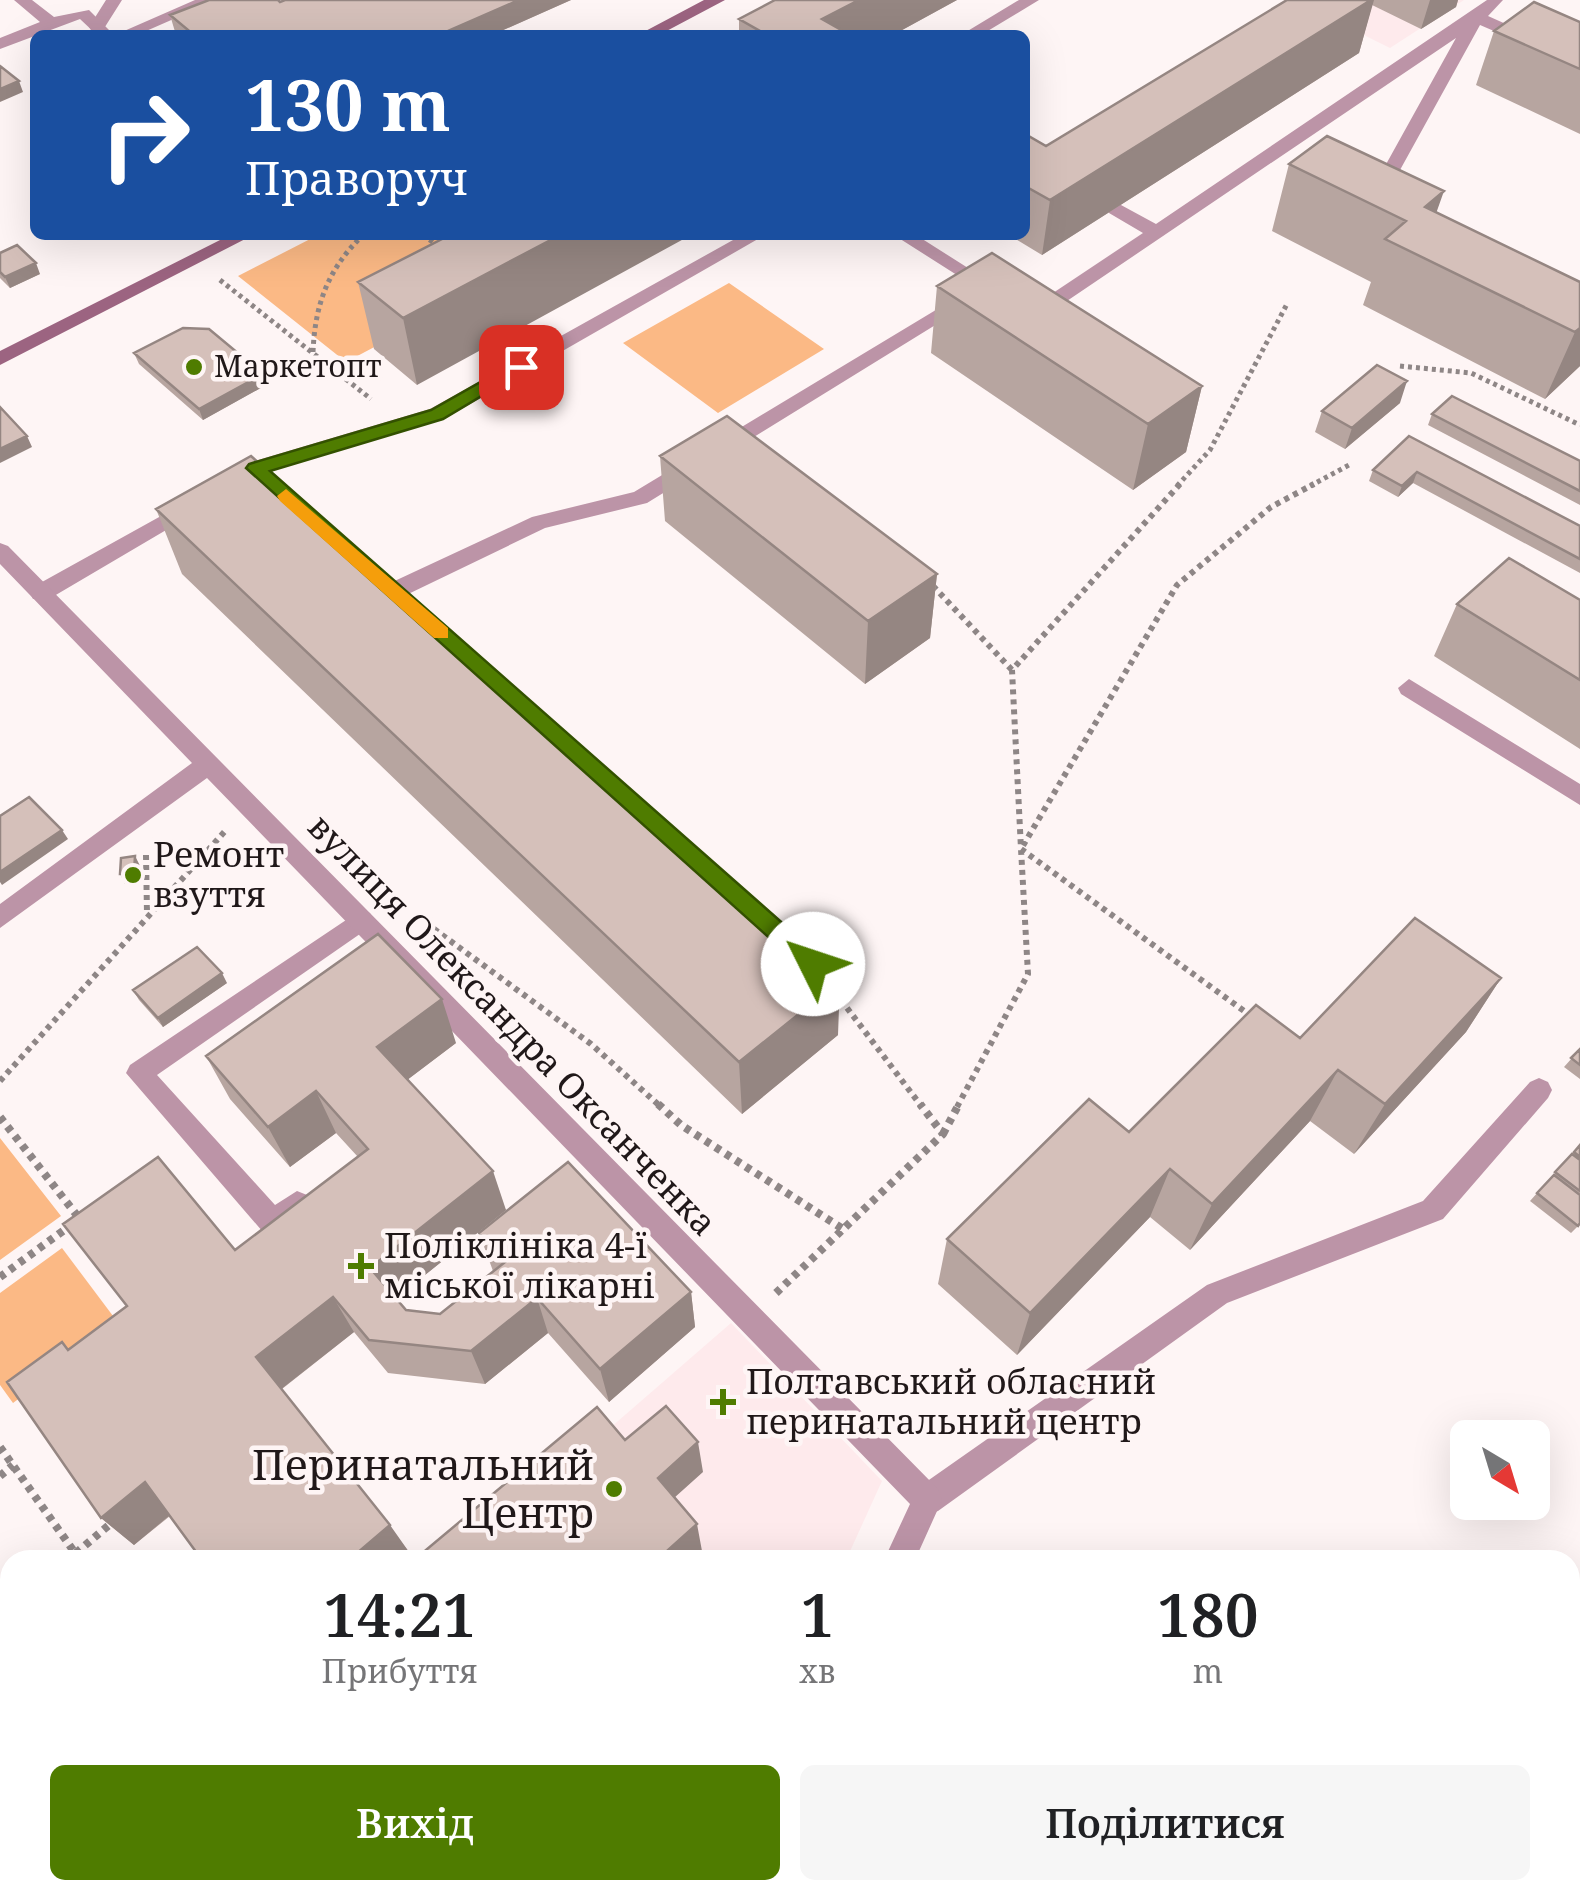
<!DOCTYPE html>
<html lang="uk">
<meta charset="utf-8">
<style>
:root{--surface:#fff;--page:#f6f6f6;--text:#202124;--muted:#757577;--accent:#4f7c00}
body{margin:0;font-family:"Noto Serif",serif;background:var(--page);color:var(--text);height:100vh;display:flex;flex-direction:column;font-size:38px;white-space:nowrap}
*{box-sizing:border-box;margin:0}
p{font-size:32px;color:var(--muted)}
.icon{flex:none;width:55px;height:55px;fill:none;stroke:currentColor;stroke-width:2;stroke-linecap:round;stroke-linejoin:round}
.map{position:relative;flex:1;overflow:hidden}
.sheet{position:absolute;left:0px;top:1550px;width:1580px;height:350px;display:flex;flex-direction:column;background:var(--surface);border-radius:30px 30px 0 0;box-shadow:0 10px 40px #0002}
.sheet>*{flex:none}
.top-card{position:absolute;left:30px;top:30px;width:1000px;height:210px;border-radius:15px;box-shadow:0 10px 40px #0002;background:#1a4fa0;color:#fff;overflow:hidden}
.needle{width:65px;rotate:142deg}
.controls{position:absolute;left:1450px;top:1420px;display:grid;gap:20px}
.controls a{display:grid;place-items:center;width:100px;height:100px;border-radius:15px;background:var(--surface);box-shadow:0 10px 40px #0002;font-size:50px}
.pin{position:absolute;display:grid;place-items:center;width:85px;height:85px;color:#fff;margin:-42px;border-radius:20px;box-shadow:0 5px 15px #0006}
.me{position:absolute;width:110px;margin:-55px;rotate:311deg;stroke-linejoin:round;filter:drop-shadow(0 0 8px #0008)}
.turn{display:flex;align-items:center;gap:35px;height:210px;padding:0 50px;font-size:45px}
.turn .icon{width:130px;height:130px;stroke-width:2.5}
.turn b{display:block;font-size:70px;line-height:85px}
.eta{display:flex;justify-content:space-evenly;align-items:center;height:170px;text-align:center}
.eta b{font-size:60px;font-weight:600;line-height:70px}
.action{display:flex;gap:20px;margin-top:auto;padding:20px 50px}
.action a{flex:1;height:115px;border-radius:15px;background:var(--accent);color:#fff;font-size:40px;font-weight:600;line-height:115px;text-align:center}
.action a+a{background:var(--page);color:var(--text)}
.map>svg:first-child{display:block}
.built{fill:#feeaec}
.green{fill:#fbb985}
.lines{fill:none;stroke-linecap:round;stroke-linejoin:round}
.path-far2{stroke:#8e8686;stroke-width:5;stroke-dasharray:4 4;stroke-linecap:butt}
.path-far1{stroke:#8e8686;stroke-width:6;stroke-dasharray:5 5;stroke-linecap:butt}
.path{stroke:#8e8686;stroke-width:8;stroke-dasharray:6 6;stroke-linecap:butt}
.service{fill:#bc94a7;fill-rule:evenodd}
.minor{fill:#bc94a7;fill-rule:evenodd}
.secondary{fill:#9c6481;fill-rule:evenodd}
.wall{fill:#b7a5a0}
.shaded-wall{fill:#958682}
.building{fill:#d5c0ba;stroke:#958682;stroke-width:2.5}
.route{fill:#4f7c00;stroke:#335100;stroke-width:2.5}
.slow{fill:#f59e0b}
.poi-dot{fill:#4f7c00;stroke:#fef5f5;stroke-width:4}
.labels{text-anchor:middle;stroke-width:9;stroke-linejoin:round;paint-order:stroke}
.far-poi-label{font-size:30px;fill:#201819;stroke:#fef5f5;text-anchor:start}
.poi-label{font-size:35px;fill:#201819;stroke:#fef5f5;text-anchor:start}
.street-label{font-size:35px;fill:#201819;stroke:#fef5f5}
.near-poi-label{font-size:42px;fill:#201819;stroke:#fef5f5;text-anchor:end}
</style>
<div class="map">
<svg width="1580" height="1900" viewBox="0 0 1580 1900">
<rect width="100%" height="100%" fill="#fef5f5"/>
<path class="built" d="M1293 0H1464L1390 48Z
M731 1323 882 1481 846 1560H458Z
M18 1890H602L593 1900H6Z"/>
<path class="green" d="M318 235H586L346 362 238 276Z
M729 283 824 349 718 413 623 343Z
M0 1138 61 1216 0 1260Z
M62 1248 119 1324 13 1403 0 1385V1293Z"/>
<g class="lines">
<path class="path-far2" d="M423 235 438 246
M220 280 371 399
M313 352C315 304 328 269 363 235
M1400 366 1471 373 1580 425
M1177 486 1210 450 1287 304
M1310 486 1349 465"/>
<path class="path-far1" d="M1180 484 1012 670 1021 849 1251 1016
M933 586 1012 670
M146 855 147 913
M424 928 434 929 591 1044 661 1107
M835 992 922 1107
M0 1081 227 829
M957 1107 1028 974 1021 849 1177 585 1271 507 1314 484"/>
<path class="path" d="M658 1104 681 1125 843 1229
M0 1117 79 1218
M943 1134 959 1104
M0 1277 71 1225
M776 1293 943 1134 920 1104
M0 1447 80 1560
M0 1476 13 1465
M76 1553 115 1520
M0 1638 10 1630
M484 1900 494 1890
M660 1900 669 1890"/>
<path class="service" d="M106 0H122L103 30H91L89 27Z
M1019 0H1039L981 35H961Z
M1487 0H1503L1488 16 1580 57V68L1480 25 1384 199 1369 195 1456 38 1061 305H1031L1022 299 1031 293 1050 295 1143 233 1109 213V205H1121L1156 224Z
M742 235H765L444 419 262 473 231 489 221 482 248 463 430 409Z
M894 235H916L998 287 996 291H982Z
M964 293 971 295V303L647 503 545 528 402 597H386L383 591 386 585 532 517 634 492Z
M188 501 195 503V513L49 599H33L30 593 33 587Z
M1409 679 1580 784V805L1401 694 1398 688Z
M361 910 370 913 373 920 370 927 157 1075 275 1205 297 1191 307 1195 311 1204 307 1213 273 1236 263 1232 126 1073 130 1065Z
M1539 1078 1548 1082 1552 1090 1548 1098 1443 1219 1227 1303 938 1511 927 1515 916 1511 912 1500 916 1489 1207 1285 1423 1201 1530 1082Z"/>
<path class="minor" d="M14 0H32L54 17 89 10 114 35H97L80 19 0 49V38L40 22Z
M195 0H217L137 35H115Z
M0 543 8 546 938 1489 942 1500 915 1560H884L910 1504 207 778 0 928V904L192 763 0 564Z
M1048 1890H1093L1097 1900H1052Z"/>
<path class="secondary" d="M704 0H725L659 35H638Z
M230 235H253L0 365V351Z"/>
</g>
<path class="wall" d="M285 0H571L492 35H176L170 15 280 2Z
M775 0H957L893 35H739V19Z
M1287 0H1458L1456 7 1421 29 1372 5 1359 53 1042 255 1009 235H1025V134L1046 146Z
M1580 22V134L1476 85 1494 31Z
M1289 164 1436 213 1580 282V366L1545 399 1363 305 1371 282 1272 231Z
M450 235 417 385 374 349 358 282Z
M0 253 40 274 10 288 0 278Z
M937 286 1202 386 1186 452 1133 490 931 353Z
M134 353 266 385 203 420 139 364Z
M1400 403 1345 449 1315 432 1322 411Z
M1432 414 1580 461V505L1428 425Z
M1409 436 1580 526V573L1413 483 1398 497 1369 481 1373 470Z
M660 456 937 574 930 638 865 684 665 521Z
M156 509 838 1035 742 1114 182 574Z
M1580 600V749L1434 656 1457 604Z
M135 856 140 866V882L125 884 120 874Z
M1501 978 1466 1032 1354 1154 1310 1121 1190 1250 1150 1217 1017 1355 938 1284 947 1239 1129 1132 1300 1038Z
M227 983 163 1027 139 1000 133 990Z
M456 1043 408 1079 506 1210 396 1298 406 1310 440 1314 493 1271 479 1233 691 1292 695 1327 609 1402 548 1333 485 1384 388 1373 354 1332 282 1389 409 1552 170 1516 134 1545 101 1518 70 1349 235 1250 358 1157 336 1133 290 1167 230 1099 206 1056Z
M1580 1049V1079L1564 1067Z
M1580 1145V1224L1571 1233 1530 1201Z
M1214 1890H1247L1242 1900H1229Z"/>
<path class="shaded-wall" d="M519 0H571L492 35H439Z
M859 0H957L893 35H822V19Z
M1371 0H1374L1359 53 1042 255 1050 200Z
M1430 0H1458L1456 7 1421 29Z
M19 81 23 92 0 102V89Z
M1444 191 1421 256 1425 207Z
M560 235H691L417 385 403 318Z
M36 263 40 274 10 288 5 277Z
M1580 328V366L1545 399 1575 332Z
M263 374 266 385 203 420 199 409Z
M1407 381 1400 403 1345 449 1352 428Z
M1202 386 1186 452 1133 490 1148 424Z
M27 436 32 447 0 463V449Z
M1417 472 1413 483 1398 497 1402 486Z
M937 574 930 638 865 684 868 621Z
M62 830 68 839 2 885 0 882V872Z
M135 856 140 866V882L134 873Z
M222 973 227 983 163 1027 158 1018Z
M1501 978 1466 1032 1354 1154 1385 1104Z
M840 981 838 1035 742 1114 739 1062Z
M442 999 456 1043 394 1090 377 1047Z
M1338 1070 1310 1121 1190 1250 1212 1204Z
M316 1091 336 1133 290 1167 268 1127Z
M1170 1169 1150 1217 1017 1355 1030 1313Z
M493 1171 506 1210 389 1304 370 1268Z
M691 1292 695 1327 609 1402 600 1369Z
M333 1297 354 1332 280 1390 256 1357Z
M537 1298 548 1333 485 1384 471 1351Z
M698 1442 703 1472 664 1507 658 1478Z
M145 1482 176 1510 134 1545 101 1518Z
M697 1524 702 1551 692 1560H657Z
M390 1525 409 1552 400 1560H349Z
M187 1890H231L208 1900 184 1893Z
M278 1890H324L313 1900H275Z
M391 1890H398L387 1900H380Z
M428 1890H435L425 1899 421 1897Z"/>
<path class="building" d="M209 0H278L280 2 285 0H519L439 35H194L170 15Z
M775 0H859L822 19 850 35H767L739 19Z
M1287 0H1371L1050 200 1025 186V134L1046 146Z
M1534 2 1580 22V69L1494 31Z
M0 66 19 81 0 89Z
M1327 136 1444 191 1425 207 1580 282V328L1575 332 1385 239 1406 221 1289 164Z
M450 235H560L403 318 358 282Z
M17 245 36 263 5 277 0 272V253Z
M992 253 1202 386 1148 424 937 286Z
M183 328 209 329 263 374 199 409 134 353Z
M1377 365 1407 381 1352 428 1322 411Z
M1452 396 1580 461V491L1432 414Z
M0 407 27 436 0 449Z
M727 416 937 574 868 621 660 456Z
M1409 436 1580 526V559L1417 472 1402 486 1373 470Z
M251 456 840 981 739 1062 156 509Z
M1509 558 1580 600V680L1457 604Z
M29 797 62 830 0 872V816Z
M135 856 134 873 120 874 121 858Z
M1415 918 1501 978 1385 1104 1338 1070 1212 1204 1170 1169 1030 1313 947 1239 1089 1099 1129 1132 1256 1005 1300 1038Z
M378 934 442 999 377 1047 493 1171 370 1268 406 1310 440 1314 505 1262 479 1233 568 1162 691 1292 600 1369 537 1298 471 1351 369 1340 333 1297 256 1357 390 1525 349 1560H202L145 1482 101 1518 7 1382 62 1342 68 1350 127 1306 63 1224 158 1157 235 1250 368 1149 316 1091 268 1127 206 1056Z
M197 947 222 973 158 1018 133 990Z
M1580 1049V1065L1571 1058Z
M1580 1145V1157L1574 1152Z
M1572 1154 1580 1160V1191L1555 1172Z
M1554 1175 1580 1195V1223L1578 1226 1537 1193Z
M666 1406 698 1442 658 1478 697 1524 657 1560H414L597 1407 625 1440Z
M214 1890H264L271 1900H202Z
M264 1890H286L275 1900H271Z
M316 1890H391L380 1900H305Z
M416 1890H428L421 1897Z
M913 1890H964L965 1891 960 1900H908Z
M1222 1890H1247L1242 1900H1238Z"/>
<path class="route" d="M514 363 530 367 443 419 270 471 821 957V970H805L246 468 249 464 431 410Z"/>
<path class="slow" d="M286 489 448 628V638H434L280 501 277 496Z"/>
<g class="poi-dot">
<circle cx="194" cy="367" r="10"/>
<circle cx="133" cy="875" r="10"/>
<path d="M356 1251h10v10h10v10h-10v10h-10v-10h-10v-10h10z"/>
<path d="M718 1387h10v10h10v10h-10v10h-10v-10h-10v-10h10z"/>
<circle cx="614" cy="1489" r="10"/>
</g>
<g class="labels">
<g class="far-poi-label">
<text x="214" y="377">Маркетопт</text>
</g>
<g class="poi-label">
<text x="153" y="867">Ремонт<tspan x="153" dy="40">взуття</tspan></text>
<text x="384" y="1258">Поліклініка 4-ї<tspan x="384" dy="40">міської лікарні</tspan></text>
<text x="746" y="1394">Полтавський обласний<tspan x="746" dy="40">перинатальний центр</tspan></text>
</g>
<g class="street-label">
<text transform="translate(512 1025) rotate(46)" y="12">вулиця Олександра Оксанченка</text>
</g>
<g class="near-poi-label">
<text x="594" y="1480">Перинатальний<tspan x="594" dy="48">Центр</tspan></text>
</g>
</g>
</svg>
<div class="controls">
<a><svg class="needle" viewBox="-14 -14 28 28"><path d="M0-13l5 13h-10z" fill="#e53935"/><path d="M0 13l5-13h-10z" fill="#757577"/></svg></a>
</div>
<div class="pin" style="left:521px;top:367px;background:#d93025"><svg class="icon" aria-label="arrive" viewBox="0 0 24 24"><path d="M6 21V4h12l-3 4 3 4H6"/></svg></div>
<svg class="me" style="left:813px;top:964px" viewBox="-20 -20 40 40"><circle r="19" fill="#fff"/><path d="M0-13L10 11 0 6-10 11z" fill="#4f7c00"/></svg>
<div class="top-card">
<div class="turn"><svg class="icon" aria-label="right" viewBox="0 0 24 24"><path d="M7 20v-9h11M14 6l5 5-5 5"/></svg><div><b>130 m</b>Праворуч</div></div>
</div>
<section class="sheet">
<div class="eta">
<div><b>14:21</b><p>Прибуття</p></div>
<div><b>1</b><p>хв</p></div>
<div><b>180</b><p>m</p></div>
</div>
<div class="action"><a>Вихід</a><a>Поділитися</a></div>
</section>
</div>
